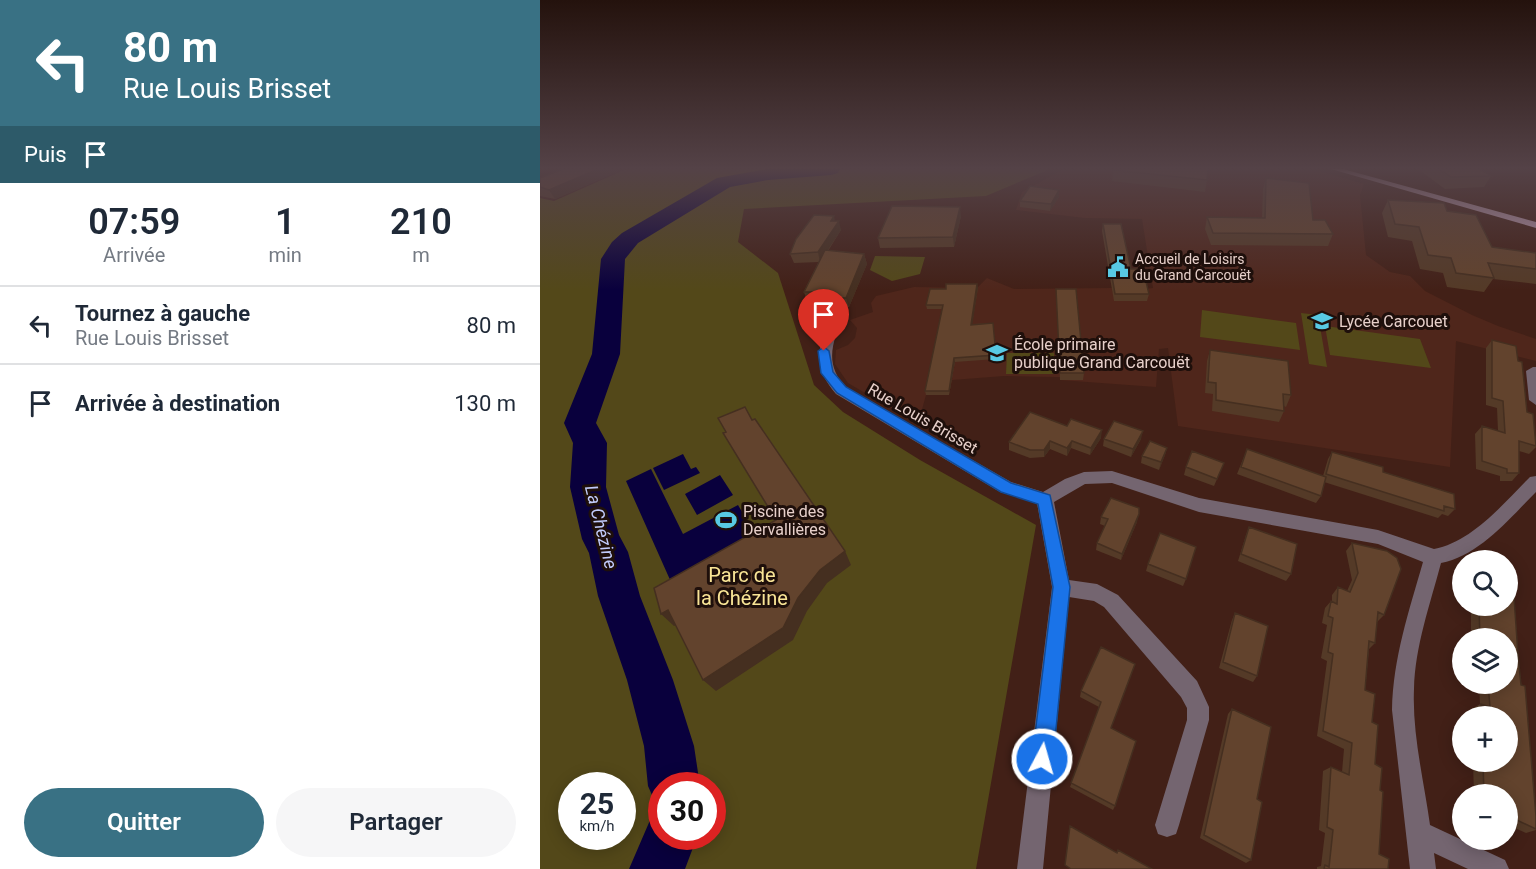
<!DOCTYPE html>
<html lang="fr">
<meta charset="utf-8">
<style>
:root{--surface:#fff;--page:#f6f6f7;--text:#1f2937;--muted:#747a83;--line:#e0e1e3;--accent:#397184}
body{margin:0;font-family:Roboto,sans-serif;background:var(--page);color:var(--text);height:100vh;display:flex;flex-direction:column;font-size:22px;white-space:nowrap}
*{box-sizing:border-box;margin:0}
p{font-size:20px;color:var(--muted)}
.icon{flex:none;width:33px;height:33px;fill:none;stroke:currentColor;stroke-width:2;stroke-linecap:round;stroke-linejoin:round}
.map{position:relative;flex:1;overflow:hidden}
.side{display:flex;flex-direction:column;background:var(--surface);width:540px}
.side>*{flex:none}
.guide{background:#397184;color:#fff;overflow:hidden}
.buttons{position:absolute;left:912px;top:550px;display:grid;gap:12px}
.buttons a{display:grid;place-items:center;width:66px;height:66px;border-radius:50%;background:var(--surface);box-shadow:0 3px 15px #0003;font-size:30px}
.speed{position:absolute;left:18px;top:772px;display:flex;gap:12px;font-size:30px;font-weight:700;text-align:center}
.speed>*{display:grid;place-content:center;width:78px;height:78px;border-radius:50%;background:var(--surface);box-shadow:0 3px 15px #0003;line-height:1}
.speed small{font-size:15px;font-weight:400}
.speed .limit{border:9px solid #d22;background:#fff;color:#111}
.pin{position:absolute;display:grid;place-items:center;width:51px;height:51px;color:#fff;margin:-62px -26px;border-radius:50% 50% 50% 0;rotate:-45deg;box-shadow:0 0 6px #0007}
.pin .icon{rotate:45deg}
.me{position:absolute;width:66px;margin:-33px;rotate:6deg;stroke-linejoin:round;filter:drop-shadow(0 0 4px #0008)}
.turn{display:flex;align-items:center;gap:21px;height:126px;padding:0 24px;font-size:27px}
.turn .icon{width:78px;height:78px;stroke-width:2.5}
.turn b{display:block;font-size:42px;line-height:51px}
.then{display:flex;align-items:center;height:57px;padding:0 24px;background:#0003;gap:12px;font-size:22px}
.eta{display:flex;justify-content:space-evenly;align-items:center;height:102px;text-align:center}
.eta b{font-size:36px;font-weight:600;line-height:42px}
.primary-button{display:flex;gap:12px;margin-top:auto;padding:12px 24px}
.primary-button a{flex:1;height:69px;border-radius:36px;background:var(--accent);color:#fff;font-size:24px;font-weight:600;line-height:69px;text-align:center}
.primary-button a+a{background:var(--page);color:var(--text)}
ul{padding:0;list-style:none}
li{display:flex;align-items:center;gap:18px;height:78px;padding:0 24px;border-top:2px solid var(--line)}
li div{flex:1}
li b{display:block;font-size:22px}
li em{font-style:normal}
main{display:flex;flex:1;min-height:0}
.map>svg:first-child{display:block}
.built{fill:#4f261b}
.green{fill:#534819;fill-rule:evenodd}
.water{fill:#09003d}
.lines{fill:none;stroke-linecap:round;stroke-linejoin:round}
.river{fill:#09003d;fill-rule:evenodd}
.minor{fill:#746570;fill-rule:evenodd}
.major{fill:#bc9eb4;fill-rule:evenodd}
.wall{fill:#543a27}
.shaded-wall{fill:#452f20}
.building{fill:#62432d;stroke:#452f20;stroke-width:1.5}
.route{fill:#1a73e8;stroke:#114b97;stroke-width:1.5}
.labels{text-anchor:middle;stroke-width:6;stroke-linejoin:round;paint-order:stroke}
.far-poi-label{font-size:14px;fill:#e7d0ca;stroke:#1e0f0b;text-anchor:start}
.poi-label{font-size:16px;fill:#e7d0ca;stroke:#1e0f0b;text-anchor:start}
.street-label{font-size:16px;fill:#e7d0ca;stroke:#1e0f0b}
.water-label{font-size:18px;font-style:italic;fill:#c1cbfb;stroke:#1e0f0b}
.near-park-label{font-size:20px;fill:#f9e596;stroke:#1e0f0b}
</style>
<main>
<section class="side">
<div class="guide">
<div class="turn"><svg class="icon" aria-label="left" viewBox="0 0 24 24"><path d="M17 20v-9H6M10 6l-5 5 5 5"/></svg><div><b>80 m</b>Rue Louis Brisset</div></div>
<div class="then">Puis<svg class="icon" aria-label="arrive" viewBox="0 0 24 24"><path d="M6 21V4h12l-3 4 3 4H6"/></svg></div>
</div>
<div class="eta">
<div><b>07:59</b><p>Arrivée</p></div>
<div><b>1</b><p>min</p></div>
<div><b>210</b><p>m</p></div>
</div>
<ul>
<li><svg class="icon" aria-label="left" viewBox="0 0 24 24"><path d="M17 20v-9H6M10 6l-5 5 5 5"/></svg><div><b>Tournez à gauche</b><p>Rue Louis Brisset</p></div><em>80 m</em></li>
<li><svg class="icon" aria-label="arrive" viewBox="0 0 24 24"><path d="M6 21V4h12l-3 4 3 4H6"/></svg><div><b>Arrivée à destination</b></div><em>130 m</em></li>
</ul>
<div class="primary-button"><a>Quitter</a><a>Partager</a></div>
</section>
<div class="map">
<svg width="996" height="869" viewBox="0 0 996 869">
<rect width="100%" height="100%" fill="#422017"/>
<path class="built" d="M524 169H773L824 184 820 195 826 255 850 272 870 276 885 291 932 315 958 326 996 339V361L916 341 910 467 638 426 628 348 619 349 616 387 520 380V377H516L464 376 412 380 409 395H386L378 424 308 383 295 364 296 350 308 345 315 338 317 328 310 320 333 312 331 303 336 296 374 287 437 288 447 278 474 289 572 288 573 293 613 288 602 219 545 218 476 210 482 192Z"/>
<path class="green" d="M95 169H510L446 196 204 209 198 242 238 273 274 385 303 412 380 460 496 525 436 869H0V198L14 201 84 170ZM32 786H82V837H32ZM122 786H172V837H122Z
M335 256 385 257 380 274 352 281 330 270Z
M662 310 756 323 760 350 660 337Z
M761 313 778 315 787 367 769 364Z
M785 326 880 339 891 368 790 355Z
M467 353H514V374H466Z"/>
<path class="water" d="M143 454 151 469 156 467 160 473 124 490 113 468Z
M111 469 143 534 198 505 215 534 131 582 86 481Z
M180 475 193 495 157 515 145 494Z"/>
<g class="lines">
<path class="river" d="M227 169H300L298 173 291 175 228 180 190 187 98 243 85 259 80 354 56 423 67 443 66 487 79 535 88 552 100 596 133 680 154 746 160 786H122V807L116 804 108 786 104 746 87 680 58 596 49 553 42 539 30 487 33 443 24 423 52 354 61 259 72 242 82 233 177 178Z
M122 813V837H157L145 869H89L111 818Z"/>
<path class="minor" d="M290 331 296 335C289 356 291 371 306 388L471 482 503 492 525 479 544 472 572 471 659 498 838 530 894 549C932 542 964 503 990 477L996 476V492C970 518 939 556 901 563 890 605 875 646 874 689 872 734 884 781 890 825L965 860 969 869H928L894 853 896 869H870L852 710C853 658 869 611 883 562L838 544 659 512 572 483 545 484 514 502 529 580 557 584 578 595 657 681 669 707V720L639 825 636 834 627 837 618 834 615 825 647 720V708L641 697 564 607 554 601 529 597 503 869H477L512 587 497 503 460 492 296 394C280 376 273 355 286 332Z
M993 367H996V405L989 400 986 371Z"/>
<path class="major" d="M791 169H803L996 222V228Z"/>
</g>
<path class="wall" d="M23 169H75L77 172 15 199 0 196V178Z
M878 169H940L951 176 944 187 905 189Z
M573 170 667 180 665 192 572 181Z
M726 178 773 220 793 234 788 246 671 245 665 229 667 217 722 218 723 189Z
M519 190V197L510 211 480 207V201Z
M848 200 907 211 952 247 996 253V284L953 279 944 292 907 287 903 273 880 269 872 241 848 237 842 213Z
M421 216 414 247 340 248 338 238Z
M295 221 301 230 288 251 324 254 327 264 309 307H273L271 301H267L264 292 279 262 254 263 250 254Z
M563 224 591 269 609 294 607 301H574L562 231Z
M438 288 432 324 453 323 456 359 415 362 409 395H386L385 391 402 309H387L386 305Z
M516 289 544 373 543 380H520Z
M952 340 978 361 987 412 996 440V447L989 454 979 451V473L972 481H960V476L936 469 935 434 942 426 958 431 957 408 946 405V348Z
M670 350 751 395 746 407 744 406V411L739 422 672 411 673 394 665 393 667 361Z
M561 438 550 455 531 448 527 456 510 449 504 457 490 458 469 450V442Z
M564 439H601L591 457 563 446Z
M627 448 625 455 619 470 601 463 602 456Z
M707 449 783 476 788 459 792 452 843 472 915 509 908 516 902 514 898 518 784 482 781 496 776 503 697 474Z
M684 463 674 486 644 475 646 467Z
M561 517 597 522 581 560 556 550 557 543 565 526 560 524Z
M709 527 751 574 746 581 698 561 706 535Z
M812 543 844 615 837 622 835 643 829 649 825 690 832 722 835 764 840 790 839 854 848 869H777V867L781 866 785 833 779 830 783 771 791 767 802 772 804 749 777 736 787 661 781 658 787 625 782 623 785 608 791 601H792V595L798 587 807 591 812 580 806 551Z
M608 564 646 579 643 586 606 571Z
M931 606H968L978 655 996 816V830L986 833 968 825V795H934L933 762H968V717H932V709L940 704 939 684H968V639H931Z
M695 613 717 676 713 682 679 668 692 620Z
M561 647 571 729 575 806 573 810 530 787 559 707 540 697 541 691Z
M692 709 717 799 711 860 706 863 660 838 688 714Z"/>
<path class="shaded-wall" d="M58 169H75L77 172 15 199 9 190Z
M519 190V197L510 211 511 204Z
M420 207 421 216 414 247 413 237Z
M294 216 296 225 299 221 301 230 280 262 278 252 291 221Z
M324 254 327 264 309 307 306 298Z
M437 284 438 288 432 328 431 325Z
M414 358 415 362 409 395V391Z
M562 430 561 438 550 455 551 448Z
M603 431 601 439 591 457 593 449Z
M510 441V449L504 457V450Z
M532 441 531 448 527 456V448Z
M627 448 625 455 619 470 621 462Z
M599 514 597 522 581 560 582 554Z
M305 551 311 565 287 583 267 611 253 640 176 691 163 680 258 598 280 570Z
M128 610 141 622 134 626 121 614Z"/>
<path class="building" d="M23 169H58L9 190 0 187V178Z
M573 169H668L667 180 573 170Z
M899 169H940L951 176 911 177Z
M726 178 769 183 773 220H785L793 234 673 233 667 217 725 218Z
M490 186 519 190 511 204 480 201Z
M848 200 904 203 907 211 936 215 952 247 996 253V269L948 263 954 278 916 273 911 258 888 255 879 227 855 224Z
M352 206 420 207 413 237 338 238Z
M274 215 294 216 291 221H299L278 252 250 254 256 239Z
M563 224H581L591 269H603L609 294H575Z
M285 250 324 254 306 298 270 297 273 292H264Z
M406 284H437L431 325 453 323 456 355 414 358 409 391H385L403 305H386L390 289H406Z
M516 289H536L544 373H520Z
M952 340 976 346 978 361 982 362 987 412 993 414 996 446 979 441V473H967V469L942 461V426L965 433 963 401 952 398Z
M670 350 748 361 751 395 743 394 744 411 676 400V383L668 382Z
M205 407 212 420 215 419 305 551 280 570 258 598 243 628 163 680 128 610 121 614 114 588 236 520 183 433 186 432 178 418Z
M490 412 527 426 531 419 562 430 551 448 532 441 527 448 510 441 504 450H490L469 442Z
M574 421 603 431 593 449 564 439Z
M610 441 627 448 621 462 602 456Z
M707 449 786 477 781 496 701 467Z
M652 451 684 463 677 479 646 467Z
M792 452 843 467V472L914 494 915 509 904 506V511L786 474Z
M571 498 599 508V514L582 554 557 543 568 519 561 517Z
M709 527 757 544 751 574 701 554Z
M620 533 656 547 646 579 608 564Z
M812 543 847 551 857 558 861 569 844 615 838 612 835 643 829 641 825 690 835 694 832 722 838 725 835 764 842 768 840 790 843 792 839 854 849 859 848 869H784L785 865 789 867 793 830 787 827 791 767 809 775 812 743 783 731 793 654 788 652 793 618 788 616 791 601 797 604 798 587 810 592 818 573Z
M968 595 974 597 978 655 981 685 985 686 996 816V829L968 816V795H944L943 762H968V717H942L941 704 950 707 948 684H968V639H940L939 606H968Z
M695 613 728 626 717 676 683 662Z
M561 647 595 664 571 728 596 741 575 806 531 783 561 702 541 691Z
M692 709 731 727 717 799 722 802 711 860 664 835Z
M530 826 577 853 578 850 612 869H531L525 865Z"/>
<linearGradient id="sky" x2="0" y2="1"><stop stop-color="#24120d"/><stop offset="0.58" stop-color="#544247"/><stop offset="1" stop-color="#544247" stop-opacity="0"/></linearGradient>
<rect width="996" height="290" fill="url(#sky)"/>
<path class="route" d="M284 347 289 351 293 372 306 387 471 483 510 495 530 587 513 759 509 766 502 769 495 766 492 759 513 587 498 504 461 492 297 393 281 373 278 351Z"/>
<defs>
<symbol id="civic-bare" viewBox="-9 -9 18 18"><path d="M-.6-6.5H3V-4.5H.6V-3L4-1V1h2V6H-6V1h2V-1L-.6-3ZM-1.2 2.5V6h2.4V2.5Z" fill="#58c9e3" stroke="#1e0f0b" stroke-width="2.5" paint-order="stroke"/></symbol>
<symbol id="school-bare" viewBox="-9 -9 18 18"><path d="M0-5L7-2L0 1L-7-2ZM-4 1L0 2.5L4 1V4Q0 6-4 4Z" fill="#58c9e3" stroke="#1e0f0b" stroke-width="2.5" paint-order="stroke"/></symbol>
<symbol id="stadium-bare" viewBox="-9 -9 18 18"><path d="M0-5a6.5 5 0 1 0 0 10a6.5 5 0 1 0 0-10ZM-3.5-1.8h7v3.6h-7Z" fill="#58c9e3" stroke="#1e0f0b" stroke-width="2.5" paint-order="stroke"/></symbol>
</defs>
<g fill-rule="evenodd">
<use href="#civic-bare" x="563" y="252" width="30" height="30"/>
<use href="#school-bare" x="767" y="306" width="30" height="30"/>
<use href="#school-bare" x="442" y="338" width="30" height="30"/>
<use href="#stadium-bare" x="171" y="505" width="30" height="30"/>
</g>
<g class="labels">
<g class="far-poi-label">
<text x="595" y="264">Accueil de Loisirs<tspan x="595" dy="16">du Grand Carcouët</tspan></text>
</g>
<g class="poi-label">
<text x="799" y="327">Lycée Carcouet</text>
<text x="474" y="350">École primaire<tspan x="474" dy="18">publique Grand Carcouët</tspan></text>
<text x="203" y="517">Piscine des<tspan x="203" dy="18">Dervallières</tspan></text>
</g>
<g class="street-label">
<text transform="translate(383 418) rotate(30)" y="6">Rue Louis Brisset</text>
</g>
<g class="water-label">
<text transform="translate(61 527) rotate(76)" y="6">La Chézine</text>
</g>
<g class="near-park-label">
<text x="202" y="582">Parc de<tspan x="202" dy="23">la Chézine</tspan></text>
</g>
</g>
</svg>
<div class="buttons">
<a><svg class="icon" aria-label="search" viewBox="0 0 24 24"><circle cx="10" cy="10" r="6"/><path d="M15 15l6 6"/></svg></a>
<a><svg class="icon" aria-label="layers" viewBox="0 0 24 24"><path d="M12 4l9 5-9 5-9-5zM3 14l9 5 9-5"/></svg></a>
<a>+</a>
<a>−</a>
</div>
<div class="speed"><div>25<small>km/h</small></div><div class="limit">30</div></div>
<div class="pin" style="left:284px;top:351px;background:#d93025"><svg class="icon" aria-label="arrive" viewBox="0 0 24 24"><path d="M6 21V4h12l-3 4 3 4H6"/></svg></div>
<svg class="me" style="left:502px;top:759px" viewBox="-20 -20 40 40"><circle r="17" fill="#1a73e8" stroke="#fff" stroke-width="3"/><path d="M0-11L8 9 0 5-8 9z" fill="#fff"/></svg>
</div>
</main>
